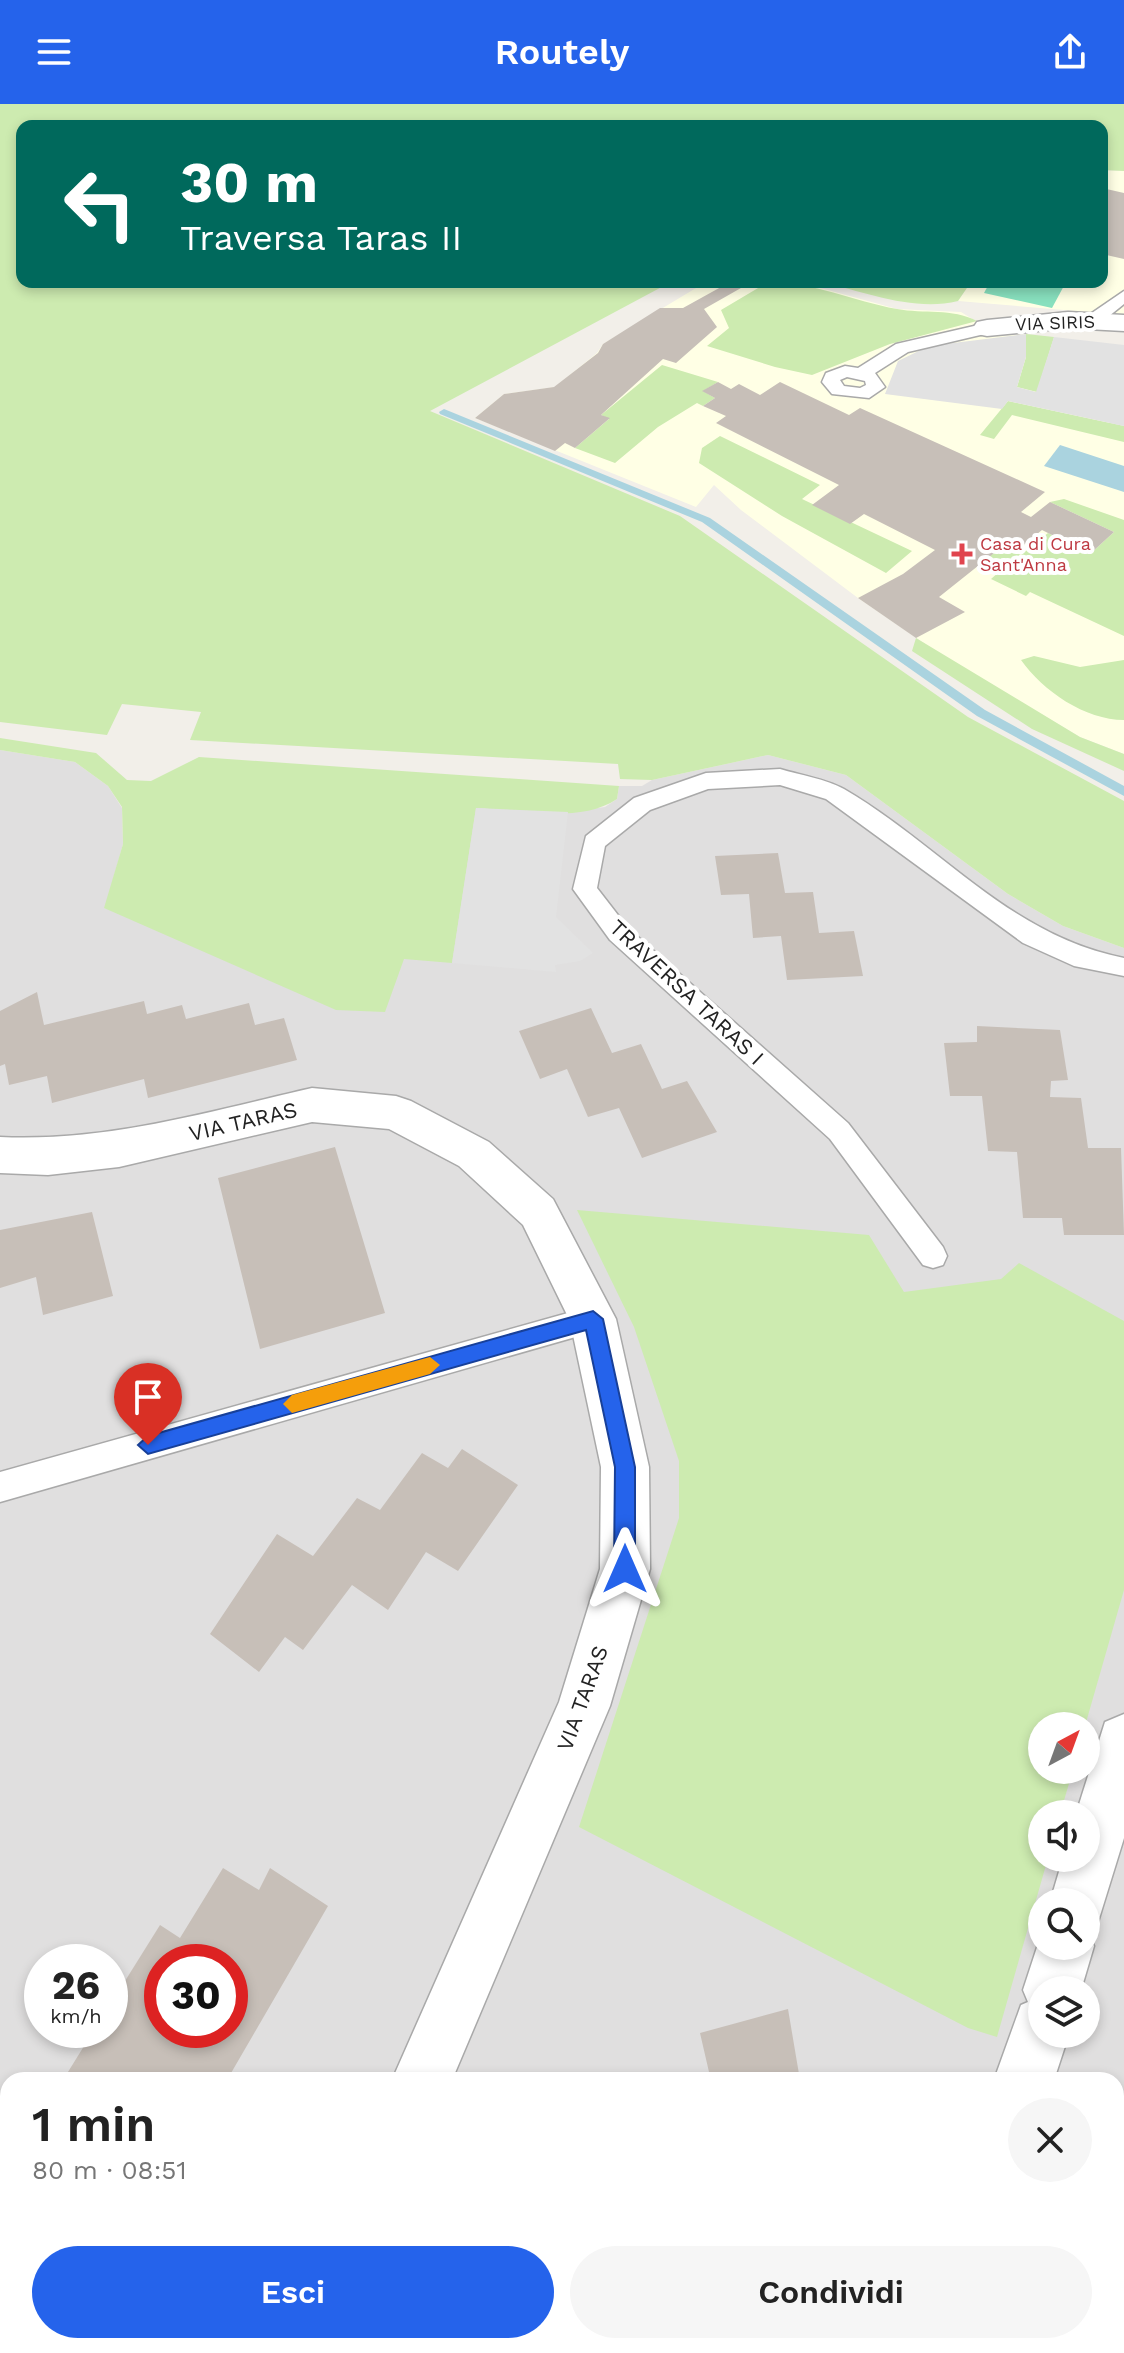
<!DOCTYPE html>
<html lang="it">
<meta charset="utf-8">
<style>
:root{--surface:#fff;--page:#f6f6f6;--text:#222;--muted:#767676;--accent:#2563eb}
body{margin:0;font-family:"Work Sans",sans-serif;background:var(--page);color:var(--text);height:100vh;display:flex;flex-direction:column;font-size:30px;white-space:nowrap}
*{box-sizing:border-box;margin:0}
p{font-size:26px;color:var(--muted)}
.icon{flex:none;width:44px;height:44px;fill:none;stroke:currentColor;stroke-width:2;stroke-linecap:round;stroke-linejoin:round}
.map{position:relative;flex:1;overflow:hidden}
.drawer{position:absolute;left:0px;top:1968px;width:1124px;height:282px;display:flex;flex-direction:column;background:var(--surface);border-radius:24px 24px 0 0;box-shadow:0 4px 12px #0003}
.drawer>*{flex:none}
.hud{position:absolute;left:16px;top:16px;width:1092px;height:168px;border-radius:16px;box-shadow:0 4px 12px #0003;background:#00695c;color:#fff;overflow:hidden}
.needle{width:52px;rotate:41deg}
.controls{position:absolute;left:1028px;top:1608px;display:grid;gap:16px}
.controls a{display:grid;place-items:center;width:72px;height:72px;border-radius:50%;background:var(--surface);box-shadow:0 4px 12px #0003;font-size:40px}
.speed{position:absolute;left:24px;top:1840px;display:flex;gap:16px;font-size:40px;font-weight:700;text-align:center}
.speed>*{display:grid;place-content:center;width:104px;height:104px;border-radius:50%;background:var(--surface);box-shadow:0 4px 12px #0003;line-height:1}
.speed small{font-size:20px;font-weight:400}
.speed .limit{border:12px solid #d22;background:#fff;color:#111}
.pin{position:absolute;display:grid;place-items:center;width:68px;height:68px;color:#fff;margin:-82px -34px;border-radius:50% 50% 50% 0;rotate:-45deg;box-shadow:0 0 8px #0007}
.pin .icon{rotate:45deg}
.me{position:absolute;width:88px;margin:-44px;rotate:0deg;stroke-linejoin:round;filter:drop-shadow(0 0 6px #0008)}
.turn{display:flex;align-items:center;gap:28px;height:168px;padding:0 32px;font-size:36px}
.turn .icon{width:104px;height:104px;stroke-width:2.5}
.turn b{display:block;font-size:56px;line-height:68px}
.round{display:grid;place-items:center;flex:none;width:84px;height:84px;border-radius:42px;background:var(--page)}
.summary{display:flex;align-items:center;justify-content:space-between;height:136px;padding:0 32px}
h1{font-size:48px;font-weight:600;line-height:60px}
.primary-button{display:flex;gap:16px;margin-top:auto;padding:16px 32px}
.primary-button a{flex:1;height:92px;border-radius:48px;background:var(--accent);color:#fff;font-size:32px;font-weight:600;line-height:92px;text-align:center}
.primary-button a+a{background:var(--page);color:var(--text)}
header{display:flex;justify-content:space-between;align-items:center;height:104px;padding:0 32px;background:var(--accent);color:#fff;font-size:36px;font-weight:600}
.map>svg:first-child{display:block}
.residential{fill:#e0dfdf;fill-rule:evenodd}
.education{fill:#ffffe5}
.grass{fill:#cdebb0}
.pitch{fill:#88e0be}
.parking{fill:#e2e2e2}
.water{fill:#aad3df}
.lines{fill:none;stroke-linecap:round;stroke-linejoin:round}
.stream{fill:#aad3df;fill-rule:evenodd}
.building{fill:#c7bfb8;fill-rule:evenodd}
.lane-casing{stroke:#a9a9a9;stroke-width:3}
.street-casing{stroke:#a9a9a9;stroke-width:3}
.lane{fill:#fff;fill-rule:evenodd}
.street{fill:#fff;fill-rule:evenodd}
.route{fill:#2563eb;stroke:#184099;stroke-width:2}
.slow{fill:#f59e0b}
.health-dot{fill:#e0444e;stroke:#fff;stroke-width:3}
.labels{text-anchor:middle;stroke-width:8;stroke-linejoin:round;paint-order:stroke}
.far-street-label{font-size:18px;fill:#222;stroke:#fff}
.far-health-label{font-size:18px;fill:#be3a42;stroke:#fff;text-anchor:start}
.street-label{font-size:22px;fill:#222;stroke:#fff}
</style>
<header><svg class="icon" aria-label="menu" viewBox="0 0 24 24"><path d="M4 6h16M4 12h16M4 18h16"/></svg>Routely<svg class="icon" aria-label="share" viewBox="0 0 24 24"><path d="M12 15V3M7 8l5-5 5 5M5 13v7h14v-7"/></svg></header>
<div class="map">
<svg width="1124" height="2249" viewBox="0 0 1124 2249">
<rect width="100%" height="100%" fill="#f2efe9"/>
<path class="residential" d="M0 646 75 658 108 682 122 704 123 740 105 804 404 855 476 704 568 708 605 703 617 695 619 682H642L652 676 768 651 846 671 1008 790 1063 822 1124 844V2249H0ZM1042 1622H1086V1666H1042ZM1042 1710H1086V1754H1042ZM1042 1798H1086V1842H1042ZM42 1858H110V1926H42ZM162 1858H230V1926H162ZM1042 1886H1086V1930H1042ZM8 1976H1116V2242H8Z"/>
<path class="education" d="M1102 66 1124 67V211L958 197 971 178H1102Z
M706 178H799L897 205 961 208 1000 232 1026 230V253L1124 330V650L1080 633 937 548 858 494 741 406 714 381 696 403 475 314 504 290 555 283 597 249 603 240Z"/>
<path class="grass" d="M0 0H1124V67L1102 66V22H22V178H671L430 307 680 412 968 613 1124 697V844L1063 822 1008 790 846 671 768 651 652 676 620 675 618 660 190 636 201 608 122 600 107 631 0 618Z
M768 178C814 178 853 197 897 205 924 210 952 204 977 217L890 240 812 271 775 263 707 242 729 224 721 206Z
M822 178H971L958 197C914 208 865 188 822 178Z
M1026 230 1054 233 1037 288 1017 283 1026 253Z
M662 261 718 278 703 287 715 294 703 302 697 299 658 323 615 359 575 344 609 315 601 311Z
M1008 297 1124 322V338L1012 311 994 335 980 331Z
M720 332 820 381 802 395 912 447 886 469 782 412 699 359 702 344Z
M1064 395 1124 416V532L1030 488 1026 492 991 475 999 468 992 464 998 457 989 453 1002 442 1021 451 1048 429 1090 450 1114 428 1050 398Z
M916 534 1080 633 1124 650V667L1032 625 912 547Z
M1034 552 1080 563 1124 556V616C1085 616 1043 587 1021 556Z
M0 634 96 649 127 676 151 677 199 653 619 682 617 695C580 720 519 706 476 704L452 859 404 855 385 908 336 906 104 804 123 740 122 703 108 682 75 658 0 646Z
M577 1106 869 1131 904 1188 1001 1175 1019 1159 1124 1217V1486L1085 1622H1042V1666H1073L1060 1710H1042V1754H1048L997 1933 968 1924 579 1723 679 1414V1357L634 1223Z"/>
<path class="pitch" d="M990 178H1066L1052 204 984 189Z"/>
<path class="parking" d="M1026 230V253L1017 283 1036 288 1054 233 1124 241V322L1008 297 1002 305 885 290 898 257 929 242Z
M476 704 568 708 556 813 593 849 580 857 555 861 556 868 452 859Z"/>
<path class="water" d="M1060 341 1124 362V388L1044 362Z"/>
<g class="lines">
<path class="stream" d="M444 305 710 414 985 606 1124 682V692L977 612 702 418 440 310 439 308Z"/>
</g>
<path class="building" d="M1102 84 1124 89V155L1102 150Z
M730 178 748 180 704 205 717 223 676 259 663 255 601 311 610 314 575 344 565 339 555 347 475 314 504 290 554 283 598 249 603 240 660 204H683Z
M718 278 731 285 739 280 760 291 780 278 849 311 860 304 1045 388 1021 408 1031 413 1050 398 1114 428 1090 450 1042 426 1020 444 1008 438 939 493 965 508 916 534 858 494 903 470 935 446 864 410 850 420 812 401 839 381 716 319 726 312 703 302 715 294 702 287Z
M778 749 785 789 813 788 819 829 854 827 863 872 787 876 781 832 753 834 749 790 721 791 715 752Z
M37 888 44 921 144 897 147 910 182 901 186 915 249 899 255 921 284 914 297 956 148 994 144 975 52 999 47 972 9 981 5 960 0 962V907Z
M591 904 612 949 641 940 662 985 687 977 717 1028 642 1054 619 1004 588 1013 567 965 540 975 519 927Z
M977 922 1060 926 1068 976 1051 977 1050 993 1081 994 1088 1044H1121L1124 1131H1064L1062 1114H1023L1017 1048 988 1047 982 992H950L944 939 977 938Z
M335 1043 385 1209 260 1245 218 1074Z
M92 1108 113 1192 43 1211 36 1173 0 1184V1126Z
M462 1345 518 1381 458 1467 426 1448 388 1506 352 1481 303 1546 285 1533 259 1568 210 1530 277 1430 313 1452 357 1394 380 1406 422 1349 448 1364Z
M223 1764 259 1786 270 1764 328 1802 227 1976H63L94 1926H110V1901L160 1821 180 1834ZM162 1858H230V1926H162Z
M788 1905 800 1976H673L709 1968 700 1929Z
M8 2016V2215L0 2209V2028Z"/>
<g class="lines">
<defs>
<path id="lane" d="M1124 187V200L1098 221H1086V213Z
M987 219 993 220V228L908 248 875 269 885 283 869 294 832 290 822 278 826 269 845 262 858 264 896 240ZM847 273 865 277 866 281 860 284 844 282 840 276Z
M780 665C800 671 826 675 844 685 940 741 1010 832 1124 854V872L1074 862 1023 839 826 695 780 681 708 685 650 706 605 742 597 784 628 824 848 1019 943 1143 947 1152 943 1161 933 1164 923 1161 830 1035 610 836 573 785 586 732 634 694 706 669Z
M593 1202 603 1206 608 1215 603 1224 593 1228 0 1398V1368Z"/>
<path id="street" d="M1068 208 1124 211V227L1068 224 987 232 977 230 973 224 977 218 987 216Z
M312 984 396 992 411 997 489 1038 553 1095 616 1215 649 1363 650 1465 610 1602 452 1976H392L559 1598 600 1465 601 1363 570 1217 523 1121 459 1062 389 1025 312 1018 119 1063 48 1071 0 1069V1033C107 1038 208 1008 312 984Z
M1124 1610V1734L1098 1818 1086 1823V1798H1050L1063 1754H1086V1710H1076L1105 1618Z
M1086 1823 1094 1842 1081 1886H1042V1930H1069L1054 1976H994L1021 1901 1028 1898 1023 1886 1042 1828V1842H1086Z
M311 2242H377V2249H311Z
M860 2242H929L926 2249H857Z"/>
</defs>
<use href="#lane" class="lane-casing"/>
<use href="#street" class="street-casing"/>
<use href="#lane" class="lane"/>
<use href="#street" class="street"/>
</g>
<path class="route" d="M593 1207 603 1215 635 1363V1465L632 1473 625 1476 617 1473 614 1465 615 1363 586 1226 148 1350 138 1341 148 1332Z"/>
<path class="slow" d="M430 1253 440 1261 430 1270 292 1309 283 1300 292 1291Z"/>
<path class="health-dot" d="M958 438h8v8h8v8h-8v8h-8v-8h-8v-8h8z"/>
<g class="labels">
<g class="far-street-label">
<text transform="translate(1055 219) rotate(-2)" y="6">VIA SIRIS</text>
</g>
<g class="far-health-label">
<text x="980" y="446">Casa di Cura<tspan x="980" dy="21">Sant'Anna</tspan></text>
</g>
<g class="street-label">
<text transform="translate(687 888) rotate(43)" y="8">TRAVERSA TARAS I</text>
<text transform="translate(243 1017) rotate(-13)" y="8">VIA TARAS</text>
<text transform="translate(582 1594) rotate(-70)" y="8">VIA TARAS</text>
</g>
</g>
</svg>
<div class="controls">
<a><svg class="needle" viewBox="-14 -14 28 28"><path d="M0-13l5 13h-10z" fill="#e53935"/><path d="M0 13l5-13h-10z" fill="#767676"/></svg></a>
<a><svg class="icon" aria-label="sound" viewBox="0 0 24 24"><path d="M4 9h4l5-4v14l-5-4H4zM17 9q2 3 0 6"/></svg></a>
<a><svg class="icon" aria-label="search" viewBox="0 0 24 24"><circle cx="10" cy="10" r="6"/><path d="M15 15l6 6"/></svg></a>
<a><svg class="icon" aria-label="layers" viewBox="0 0 24 24"><path d="M12 4l9 5-9 5-9-5zM3 14l9 5 9-5"/></svg></a>
</div>
<div class="speed"><div>26<small>km/h</small></div><div class="limit">30</div></div>
<div class="pin" style="left:148px;top:1341px;background:#d93025"><svg class="icon" aria-label="arrive" viewBox="0 0 24 24"><path d="M6 21V4h12l-3 4 3 4H6"/></svg></div>
<svg class="me" style="left:625px;top:1465px" viewBox="-20 -20 40 40"><path d="M0-17L14 15 0 8-14 15z" fill="#2563eb" stroke="#fff" stroke-width="4"/></svg>
<div class="hud">
<div class="turn"><svg class="icon" aria-label="left" viewBox="0 0 24 24"><path d="M17 20v-9H6M10 6l-5 5 5 5"/></svg><div><b>30 m</b>Traversa Taras II</div></div>
</div>
<section class="drawer">
<div class="summary"><div><h1>1 min</h1><p>80 m · 08:51</p></div><a class="round"><svg class="icon" aria-label="close" viewBox="0 0 24 24"><path d="M6 6l12 12M18 6L6 18"/></svg></a></div>
<div class="primary-button"><a>Esci</a><a>Condividi</a></div>
</section>
</div>
